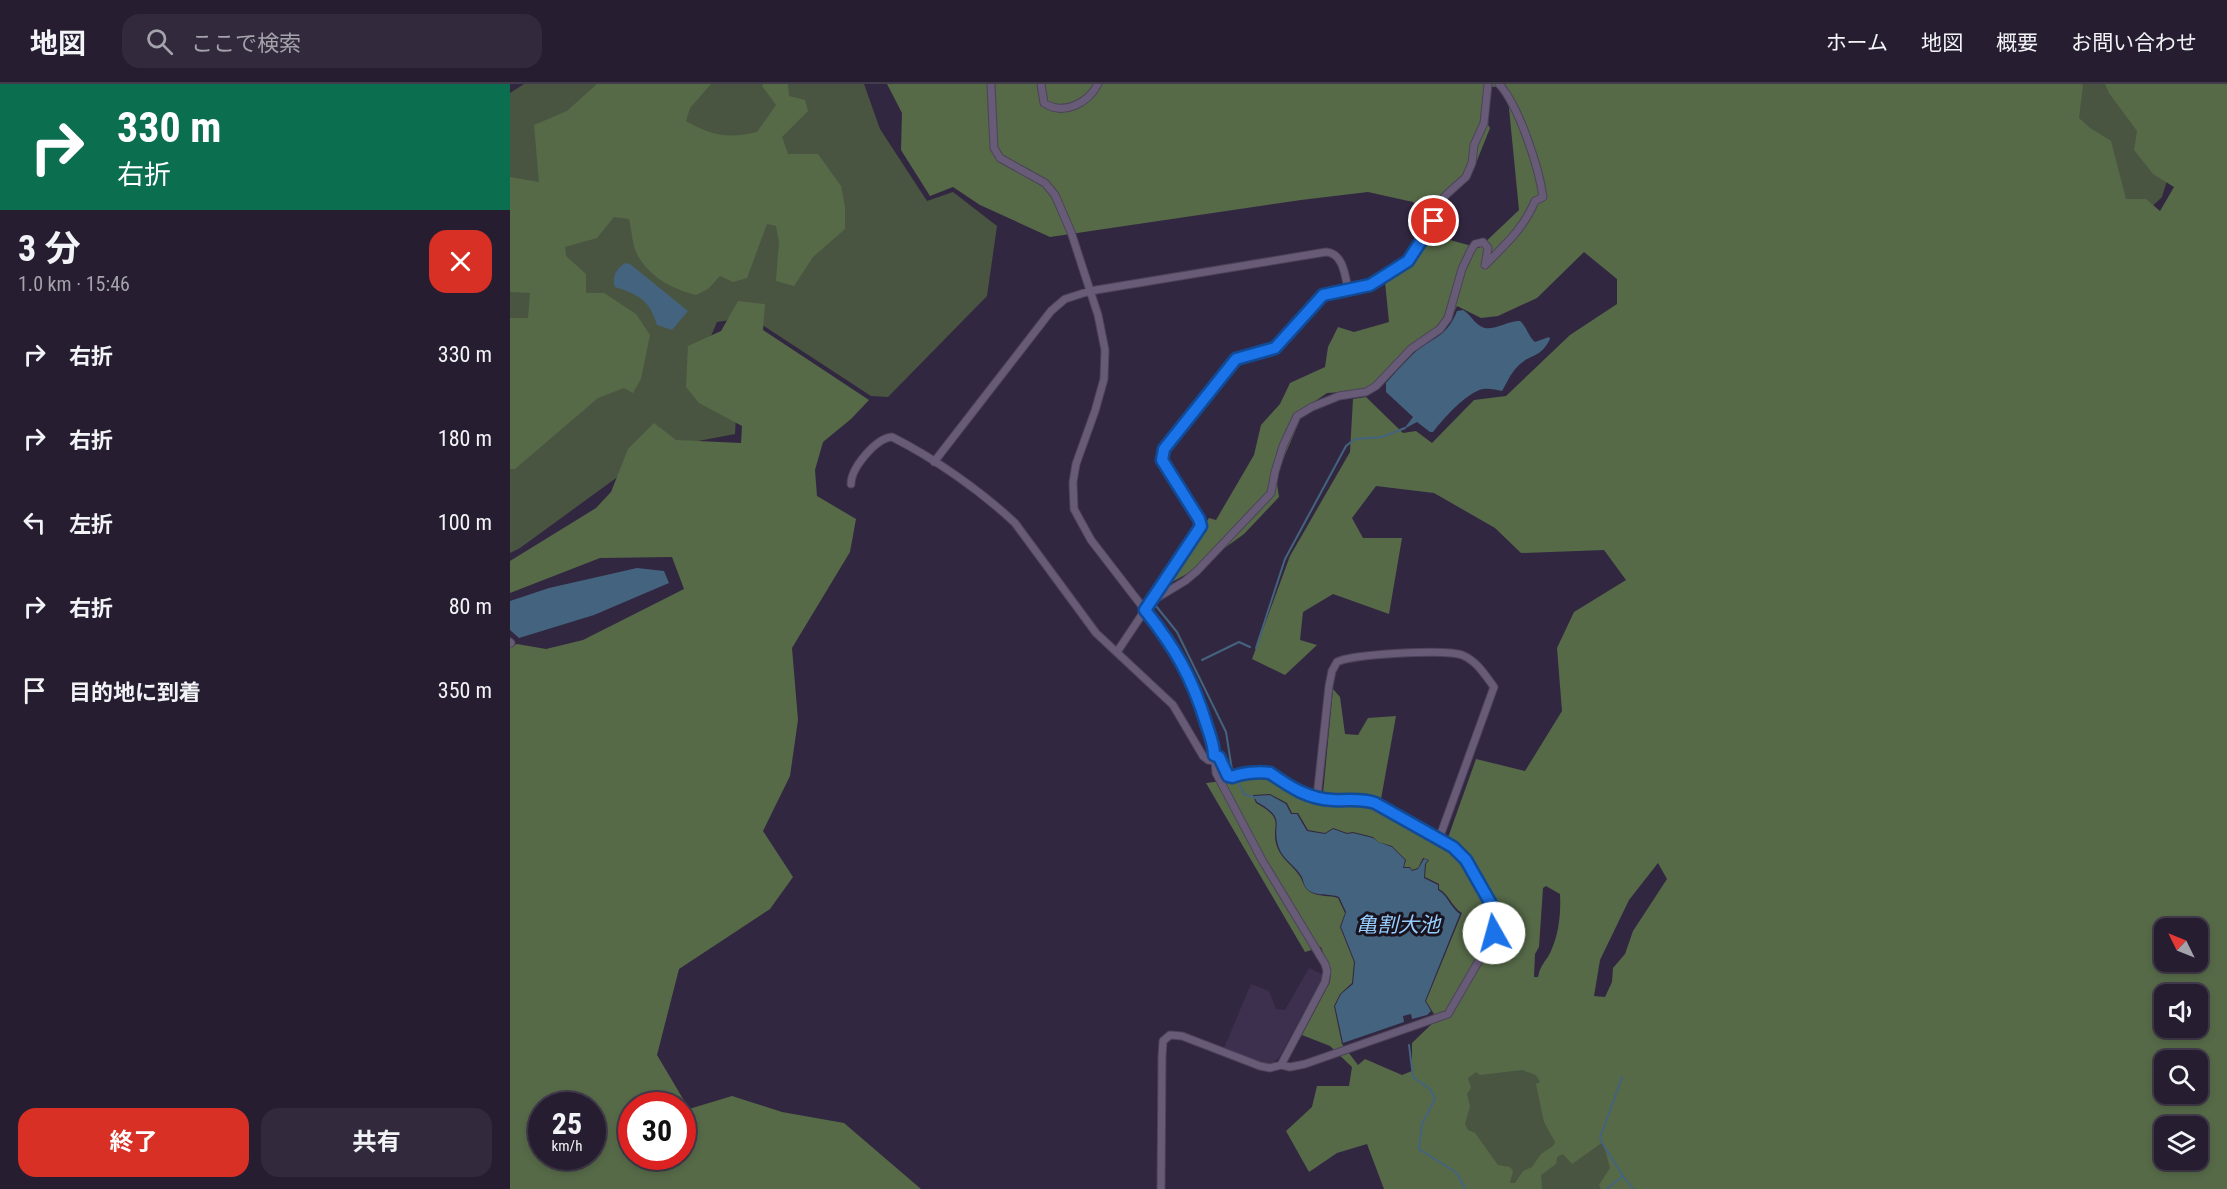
<!DOCTYPE html>
<html lang="ja">
<meta charset="utf-8">
<style>
:root{--surface:#261d30;--page:#322a3c;--text:#f1f3f6;--muted:#a4a2ab;--line:#423b4c;--accent:#d93025}
body{margin:0;font-family:"Roboto Condensed","Noto Sans JP",sans-serif;background:var(--page);color:var(--text);height:100vh;display:flex;flex-direction:column;font-size:22px;white-space:nowrap}
*{box-sizing:border-box;margin:0}
p{font-size:20px;color:var(--muted)}
.icon{flex:none;width:33px;height:33px;fill:none;stroke:currentColor;stroke-width:2;stroke-linecap:round;stroke-linejoin:round}
.map{position:relative;flex:1;overflow:hidden}
.drawer{display:flex;flex-direction:column;background:var(--surface);width:510px}
.drawer>*{flex:none}
.banner{background:#0b6e4f;color:#fff;overflow:hidden}
.needle{width:39px;rotate:313deg}
.buttons{position:absolute;left:1644px;top:834px;display:grid;gap:12px}
.buttons a{display:grid;place-items:center;width:54px;height:54px;border-radius:12px;background:var(--surface);box-shadow:0 3px 9px #0003,0 0 0 2px var(--line);font-size:30px}
.speed{position:absolute;left:18px;top:1008px;display:flex;gap:12px;font-size:30px;font-weight:700;text-align:center}
.speed>*{display:grid;place-content:center;width:78px;height:78px;border-radius:50%;background:var(--surface);box-shadow:0 3px 9px #0003,0 0 0 2px var(--line);line-height:1}
.speed small{font-size:15px;font-weight:400}
.speed .limit{border:9px solid #d22;background:#fff;color:#111}
.pin{position:absolute;display:grid;place-items:center;width:51px;height:51px;color:#fff;margin:-26px;border:3px solid #fff;border-radius:50%;box-shadow:0 2px 6px #0007}
.me{position:absolute;width:66px;margin:-33px;rotate:353deg;stroke-linejoin:round;filter:drop-shadow(0 0 4px #0008)}
.turn{display:flex;align-items:center;gap:21px;height:126px;padding:0 18px;font-size:27px}
.turn .icon{width:78px;height:78px;stroke-width:2.5}
.turn b{display:block;font-size:42px;line-height:51px}
.round{display:grid;place-items:center;flex:none;width:63px;height:63px;border-radius:18px;background:var(--page)}
.summary{display:flex;align-items:center;justify-content:space-between;height:102px;padding:0 18px}
h1{font-size:36px;font-weight:700;line-height:45px}
.primary-button{display:flex;gap:12px;margin-top:auto;padding:12px 18px}
.primary-button a{flex:1;height:69px;border-radius:18px;background:var(--accent);color:#fff;font-size:24px;font-weight:700;line-height:69px;text-align:center}
.primary-button a+a{background:var(--page);color:var(--text)}
ul{padding:0;list-style:none}
li{display:flex;align-items:center;gap:18px;height:84px;padding:0 18px}
li div{flex:1}
li b{display:block;font-size:22px}
li em{font-style:normal}
header{display:flex;align-items:center;gap:36px;box-sizing:border-box;height:84px;padding:0 30px;background:var(--surface);border-bottom:2px solid var(--line)}
header strong{font-size:28px}
nav{display:flex;gap:33px;margin-inline-start:auto;font-size:21px}
.search{width:420px;height:54px;background:var(--page);display:flex;align-items:center;gap:15px;box-sizing:border-box;padding:0 21px;border-radius:18px;color:var(--muted);font-size:22px}
main{display:flex;flex:1;min-height:0}
.map>svg:first-child{display:block}
.built{fill:#3d2f4e}
.green{fill:#495541}
.forest{fill:#566a48;fill-rule:evenodd}
.water{fill:#44637e}
.lines{fill:none;stroke-linecap:round;stroke-linejoin:round}
.stream{stroke:#44637e;stroke-width:2}
.street-casing{stroke:#4d4359;stroke-width:9}
.street{stroke:#675b77;stroke-width:7}
.route-casing{stroke:#114b97;stroke-width:15}
.route{stroke:#1a73e8;stroke-width:10}
.labels{text-anchor:middle;stroke-width:6;stroke-linejoin:round;paint-order:stroke}
.water-label{font-size:21px;font-style:italic;fill:#97cdfc;stroke:#18131e}
</style>
<header>
<strong>地図</strong>
<div class="search"><svg class="icon" aria-label="search" viewBox="0 0 24 24"><circle cx="10" cy="10" r="6"/><path d="M15 15l6 6"/></svg>ここで検索</div>
<nav><a>ホーム</a><a>地図</a><a>概要</a><a>お問い合わせ</a></nav>
</header>
<main>
<section class="drawer">
<div class="banner">
<div class="turn"><svg class="icon" aria-label="right" viewBox="0 0 24 24"><path d="M7 20v-9h11M14 6l5 5-5 5"/></svg><div><b>330 m</b>右折</div></div>
</div>
<div class="summary"><div><h1>3 分</h1><p>1.0 km · 15:46</p></div><a class="round" style="background:#d93025;color:#fff"><svg class="icon" aria-label="close" viewBox="0 0 24 24"><path d="M6 6l12 12M18 6L6 18"/></svg></a></div>
<ul>
<li><svg class="icon" aria-label="right" viewBox="0 0 24 24"><path d="M7 20v-9h11M14 6l5 5-5 5"/></svg><div><b>右折</b></div><em>330 m</em></li>
<li><svg class="icon" aria-label="right" viewBox="0 0 24 24"><path d="M7 20v-9h11M14 6l5 5-5 5"/></svg><div><b>右折</b></div><em>180 m</em></li>
<li><svg class="icon" aria-label="left" viewBox="0 0 24 24"><path d="M17 20v-9H6M10 6l-5 5 5 5"/></svg><div><b>左折</b></div><em>100 m</em></li>
<li><svg class="icon" aria-label="right" viewBox="0 0 24 24"><path d="M7 20v-9h11M14 6l5 5-5 5"/></svg><div><b>右折</b></div><em>80 m</em></li>
<li><svg class="icon" aria-label="arrive" viewBox="0 0 24 24"><path d="M6 21V4h12l-3 4 3 4H6"/></svg><div><b>目的地に到着</b></div><em>350 m</em></li>
</ul>
<div class="primary-button"><a>終了</a><a>共有</a></div>
</section>
<div class="map">
<svg width="1717" height="1105" viewBox="0 0 1717 1105">
<rect width="100%" height="100%" fill="#322740"/>
<path class="built" d="M799 884 814 891 770 972 760 982 750 980 714 964 741 900 759 907 766 925 775 926Z"/>
<path class="green" d="M14 0H354L370 45 417 117 443 108 487 142 477 212 378 313 361 312 240 233 207 238 184 291 226 332 225 350 146 365 10 464 0 469V9Z
M1419 0H1611L1659 90 1652 113 1633 131Z
M1031 933 1125 1096 1115 1105H986L923 993Z"/>
<path class="forest" d="M87 0H201L180 24 176 37C203 52 217 55 247 48L266 21 252 2 253 0H278L279 12 295 16 298 27 272 53 278 70H308L331 102 335 123V145L303 173 284 202 266 197 269 158 266 142 257 140 237 194 223 198 210 192 198 205 186 211C162 205 140 193 128 172 122 162 122 146 119 135L104 133 87 154 55 163 56 172 76 190V209H94L126 230 140 251 131 295 123 309 114 304 88 314 5 385H0V234H18L20 209 0 208V93L29 98 24 41 57 27Z
M377 0H1571L1573 1 1569 34 1580 44 1601 57 1616 115H1636L1650 127 1664 103 1643 90 1624 66 1627 47 1599 9 1595 0H1717V1105H1091L1089 1101 1100 1084 1093 1058 1062 1080 1053 1070 1047 1073 1046 1080 1031 1091 1032 1105H874L857 1060 827 1069 799 1088 776 1047 802 1023 807 1002H839L842 983 820 962 792 951 820 898 821 888 811 863 795 868 696 699 755 692 785 712 812 720 823 605 830 613 835 650 848 651 858 634 886 632 869 726 935 762 966 675 1015 687 1052 627 1047 564 1064 528 1116 496 1094 466 1011 469 985 444 924 409 866 402 842 434 853 454H892L879 530 823 510 793 528 790 556 807 561 775 591 742 575 780 472 840 368 843 315 856 313 893 349 906 347 922 359 964 316 996 312 1060 251 1107 220V195L1074 168 1027 214 988 232 971 234 947 222 938 241 921 255 902 268 865 306 817 309 785 331 789 338 766 392 769 413 734 450 684 486 662 498 658 496 699 434 706 436 744 371 751 341 770 320 780 299 815 283 818 263 828 243 844 248 879 238 875 198 901 180 922 151 969 164 1009 126 997 4 975 2 972 31 980 44 964 84 918 136 903 118 858 108 791 116 540 153 470 121 443 103 420 112 391 66 392 29ZM760 710 777 719 782 729H788L798 746 815 749 823 744 837 749 843 748 863 753 868 758 882 762 896 776 894 783H900L902 786 908 784 913 774 919 776 916 780 915 793 929 800V805C939 810 941 822 952 829L916 917 927 935 902 959V987L892 991 855 975 848 981 832 960 824 922 830 910 842 899 844 878 830 843 835 829 828 814C819 811 811 813 802 809 793 805 794 798 789 791 783 782 773 776 768 765 758 741 779 737 746 719L743 711ZM1148 779 1157 795 1123 847 1115 870 1103 884 1102 898 1095 913 1084 912 1090 876 1119 816ZM1036 802 1050 810C1051 829 1049 849 1041 867 1036 878 1031 879 1028 893H1024L1025 870 1029 863 1033 804ZM1654 844H1688V878H1654ZM1654 910H1688V944H1654ZM1654 976H1688V1010H1654ZM1012 986 1026 991 1030 998 1026 1000 1034 1038 1045 1058 1043 1062 1031 1070 1022 1083 1013 1087 1005 1099H1000L1003 1087 1000 1083 988 1081 965 1049 958 1046 955 1040 960 1022 957 1010 961 1004 958 994 966 988 970 991ZM1654 1042H1688V1076H1654Z
M228 217 255 220 253 246 359 316 341 335 313 358 305 386 307 412 346 435 340 468 282 564 288 636 280 692 253 747 283 793 260 825 169 885 147 971 179 1025 222 1012 272 1028 334 1039 411 1105H0V563L7 560 36 565 73 556 174 505 162 473 90 474 0 509V477L86 424 101 408 118 365 144 339 166 356 231 359 232 342 189 319 176 303 178 262 211 247ZM32 1022H82V1072H32ZM122 1022H172V1072H122Z"/>
<path class="water" d="M116 179 120 180 178 227 162 246 147 241C139 215 129 211 105 203 101 194 107 183 116 179Z
M953 226C960 230 964 239 972 243 982 248 999 236 1010 237 1017 243 1018 252 1025 258L1039 253 1040 255C1030 275 1021 269 1008 282 1000 290 997 299 992 307 986 306 980 304 973 305 957 308 933 335 923 348H920L907 338 894 345 903 333 876 308V299C884 290 893 280 902 271 921 253 936 255 947 227Z
M127 484 154 487 159 499 84 531 9 554 0 546V517L39 504Z
M760 711 776 720 781 730H787L797 747 815 750 823 745 837 750 843 749 863 754 868 758 882 763 895 776 893 784H900L902 787 908 785 914 775 918 776 915 780 914 794 928 801V806C938 811 939 822 950 830L915 917 921 927 917 931 902 935 901 930 893 932 894 938 833 959 825 922 831 910 843 900 845 878 831 843 836 828 829 813C819 809 808 813 798 806 793 802 794 795 790 790 784 781 773 775 769 764 760 739 779 736 747 718L744 712Z"/>
<g class="lines">
<path class="stream" d="M646 522 667 548 716 648 722 686 734 710 746 714
M746 564 775 475 836 362 845 355 872 353 895 344
M692 576 729 558 740 563
M899 961 903 993 920 1005 925 1015 912 1040 909 1065 947 1089 955 1105
M1112 993 1090 1054 1092 1059 1113 1092
M1097 1105 1113 1092 1123 1105"/>
<defs>
<path id="street" d="M481 0 484 64 490 74 535 99 545 111 561 148 588 231 595 266 594 295 585 327 566 380 563 398 564 425 581 456 645 539 665 566 679 590 687 611 704 666 706 689 752 776 815 880 817 887 815 898 771 981
M531 0 534 19C554 32 578 19 588 0
M975 181C995 161 1014 144 1025 117L1033 113C1029 84 1009 22 989 0
M424 378 541 227 555 215 580 207 816 168C833 169 835 191 838 205
M341 400C341 384 366 354 382 353 424 374 471 407 505 439L586 549 663 621 693 672 698 676 704 677
M643 514H647L675 497 687 487 761 409 765 388 773 362 787 332 802 323 829 312 856 308 866 302 901 265 930 245 938 234 952 185 961 166 965 160 973 158 978 164 975 181
M0 558 1 559
M607 568 691 442 689 435 653 376 654 365 726 275 765 264 813 211 860 201 901 175 924 137 927 121 937 110 956 93 962 79 964 61 974 39 978 0
M807 713 819 602 822 587 827 578C841 570 936 565 952 571 967 577 975 591 984 603L929 755
M651 1105 652 973 653 957 660 951 672 952 750 982 760 984 771 981 780 983 795 980 938 930 982 854 986 834 981 821 956 776 943 763 865 719 849 715 820 716 793 711 760 689C749 687 731 689 722 693L719 692 709 673 704 671"/>
</defs>
<use href="#street" class="street-casing"/>
<use href="#street" class="street"/>
</g>
<g class="lines">
<defs>
<path id="route" d="M924 137 898 177 860 201 813 211 765 264 726 275 654 365 652 376 689 435 691 442 635 526C665 564 682 593 696 639 699 649 704 660 704 671L709 673 718 692 722 693C732 689 749 687 760 689 780 703 798 715 823 716 838 717 851 714 865 719L943 763 956 776 985 827 984 849"/>
</defs>
<use href="#route" class="route-casing"/>
<use href="#route" class="route"/>
</g>
<g class="labels">
<g class="water-label">
<text x="888" y="848">亀割大池</text>
</g>
</g>
</svg>
<div class="buttons">
<a><svg class="needle" viewBox="-14 -14 28 28"><path d="M0-13l5 13h-10z" fill="#e53935"/><path d="M0 13l5-13h-10z" fill="#a4a2ab"/></svg></a>
<a><svg class="icon" aria-label="sound" viewBox="0 0 24 24"><path d="M4 9h4l5-4v14l-5-4H4zM17 9q2 3 0 6"/></svg></a>
<a><svg class="icon" aria-label="search" viewBox="0 0 24 24"><circle cx="10" cy="10" r="6"/><path d="M15 15l6 6"/></svg></a>
<a><svg class="icon" aria-label="layers" viewBox="0 0 24 24"><path d="M12 4l9 5-9 5-9-5zM3 14l9 5 9-5"/></svg></a>
</div>
<div class="speed"><div>25<small>km/h</small></div><div class="limit">30</div></div>
<div class="pin" style="left:924px;top:137px;background:#d93025"><svg class="icon" aria-label="arrive" viewBox="0 0 24 24"><path d="M6 21V4h12l-3 4 3 4H6"/></svg></div>
<svg class="me" style="left:984px;top:849px" viewBox="-20 -20 40 40"><circle r="19" fill="#fff"/><path d="M0-13L10 11 0 6-10 11z" fill="#1a73e8"/></svg>
</div>
</main>
